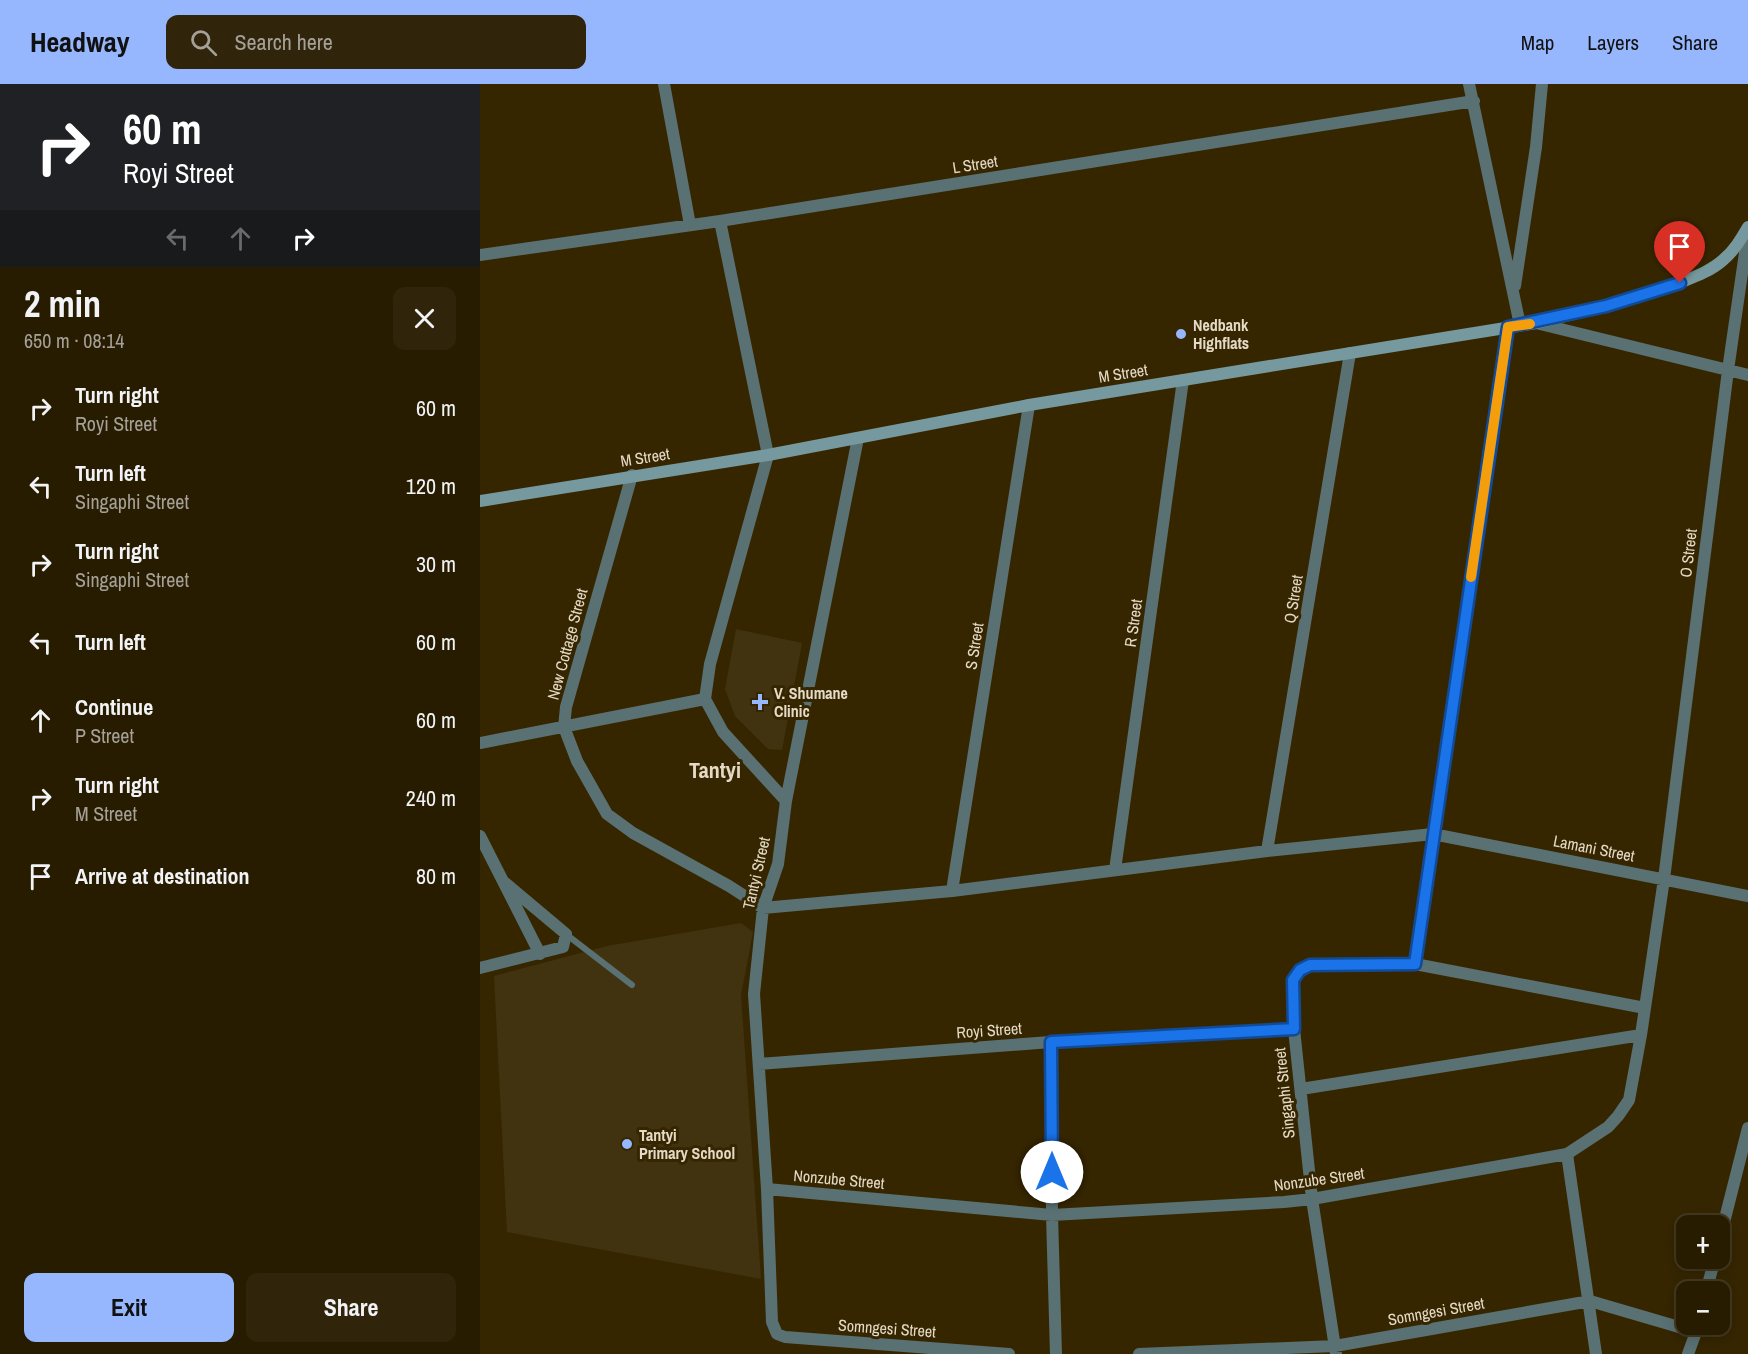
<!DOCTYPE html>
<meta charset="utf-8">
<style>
:root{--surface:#281c00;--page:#30250a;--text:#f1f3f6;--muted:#a5a199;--line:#443a22;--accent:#96b6fd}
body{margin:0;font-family:"Archivo Narrow",sans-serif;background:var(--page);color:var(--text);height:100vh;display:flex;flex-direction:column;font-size:22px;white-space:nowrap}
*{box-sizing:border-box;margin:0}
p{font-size:20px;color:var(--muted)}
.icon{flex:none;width:33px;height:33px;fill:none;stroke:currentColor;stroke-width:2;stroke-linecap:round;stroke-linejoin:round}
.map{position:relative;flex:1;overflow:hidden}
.side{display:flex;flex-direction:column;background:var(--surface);width:480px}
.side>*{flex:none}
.banner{background:#202124;color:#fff;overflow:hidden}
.tools{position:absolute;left:1196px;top:1131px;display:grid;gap:12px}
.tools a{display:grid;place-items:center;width:54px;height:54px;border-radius:12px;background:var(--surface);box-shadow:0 3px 15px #0003,0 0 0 2px var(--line);font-size:30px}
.pin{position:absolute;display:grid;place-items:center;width:51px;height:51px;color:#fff;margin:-62px -26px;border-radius:50% 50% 50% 0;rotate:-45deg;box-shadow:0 0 6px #0007}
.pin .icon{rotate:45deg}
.me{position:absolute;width:66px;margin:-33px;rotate:0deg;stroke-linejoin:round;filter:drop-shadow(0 0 4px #0008)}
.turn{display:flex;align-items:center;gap:21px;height:126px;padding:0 24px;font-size:27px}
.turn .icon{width:78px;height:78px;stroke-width:2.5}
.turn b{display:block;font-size:42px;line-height:51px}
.lanes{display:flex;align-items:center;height:57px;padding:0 24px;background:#0003;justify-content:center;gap:30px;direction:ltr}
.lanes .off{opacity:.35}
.round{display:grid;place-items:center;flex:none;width:63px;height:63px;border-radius:12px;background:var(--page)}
.summary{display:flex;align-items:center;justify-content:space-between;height:102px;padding:0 24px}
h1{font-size:36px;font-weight:800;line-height:45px}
.button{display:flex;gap:12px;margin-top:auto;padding:12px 24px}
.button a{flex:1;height:69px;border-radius:12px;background:var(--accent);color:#111;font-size:24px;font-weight:800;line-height:69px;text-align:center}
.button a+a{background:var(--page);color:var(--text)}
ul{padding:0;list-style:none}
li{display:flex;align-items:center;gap:18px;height:78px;padding:0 24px}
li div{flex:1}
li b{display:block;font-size:22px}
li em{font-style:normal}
header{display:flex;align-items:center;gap:36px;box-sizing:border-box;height:84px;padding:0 30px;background:var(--accent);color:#111}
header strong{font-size:28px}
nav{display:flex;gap:33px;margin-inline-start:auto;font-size:21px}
.search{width:420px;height:54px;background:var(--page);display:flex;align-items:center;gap:15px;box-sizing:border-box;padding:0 21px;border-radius:12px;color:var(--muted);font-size:22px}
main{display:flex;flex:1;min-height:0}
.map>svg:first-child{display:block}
.built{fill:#423310}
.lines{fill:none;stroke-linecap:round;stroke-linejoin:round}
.lane{stroke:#5a7173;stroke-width:6}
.street{stroke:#5a7173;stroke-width:12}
.secondary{stroke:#75999e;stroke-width:12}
.route-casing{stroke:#114b97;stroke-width:15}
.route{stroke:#1a73e8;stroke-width:10}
.slow{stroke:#f59e0b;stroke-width:10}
.poi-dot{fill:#96b6fd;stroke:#362600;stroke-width:2}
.labels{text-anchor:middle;stroke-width:6;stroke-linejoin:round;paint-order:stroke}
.street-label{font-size:16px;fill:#e4dac6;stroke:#362600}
.poi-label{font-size:16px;font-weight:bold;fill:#e4dac6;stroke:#362600;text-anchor:start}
.district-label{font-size:22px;font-weight:bold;fill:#e4dac6;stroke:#362600}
</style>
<header>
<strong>Headway</strong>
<div class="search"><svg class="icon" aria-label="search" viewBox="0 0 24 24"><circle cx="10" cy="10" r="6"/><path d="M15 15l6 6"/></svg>Search here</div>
<nav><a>Map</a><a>Layers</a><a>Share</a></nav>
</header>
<main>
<section class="side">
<div class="banner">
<div class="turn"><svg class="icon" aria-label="right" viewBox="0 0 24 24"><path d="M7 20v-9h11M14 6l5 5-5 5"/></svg><div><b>60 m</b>Royi Street</div></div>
<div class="lanes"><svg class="icon off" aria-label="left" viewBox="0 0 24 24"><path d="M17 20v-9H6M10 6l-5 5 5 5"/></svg><svg class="icon off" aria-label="ahead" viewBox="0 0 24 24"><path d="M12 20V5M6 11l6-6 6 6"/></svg><svg class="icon" aria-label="right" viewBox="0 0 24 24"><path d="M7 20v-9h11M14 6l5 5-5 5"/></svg></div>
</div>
<div class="summary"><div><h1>2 min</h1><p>650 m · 08:14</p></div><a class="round"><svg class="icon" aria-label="close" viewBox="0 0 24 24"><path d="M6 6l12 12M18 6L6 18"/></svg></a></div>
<ul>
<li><svg class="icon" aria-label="right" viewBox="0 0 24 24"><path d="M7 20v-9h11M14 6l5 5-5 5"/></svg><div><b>Turn right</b><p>Royi Street</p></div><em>60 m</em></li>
<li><svg class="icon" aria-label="left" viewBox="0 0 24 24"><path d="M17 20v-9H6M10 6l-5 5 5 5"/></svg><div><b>Turn left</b><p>Singaphi Street</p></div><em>120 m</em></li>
<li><svg class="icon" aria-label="right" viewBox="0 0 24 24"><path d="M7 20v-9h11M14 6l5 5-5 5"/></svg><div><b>Turn right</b><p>Singaphi Street</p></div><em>30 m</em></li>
<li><svg class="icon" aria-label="left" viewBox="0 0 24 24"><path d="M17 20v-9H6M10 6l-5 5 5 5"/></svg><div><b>Turn left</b></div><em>60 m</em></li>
<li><svg class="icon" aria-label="ahead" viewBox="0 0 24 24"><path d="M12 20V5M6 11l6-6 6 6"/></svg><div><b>Continue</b><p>P Street</p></div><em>60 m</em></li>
<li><svg class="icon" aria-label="right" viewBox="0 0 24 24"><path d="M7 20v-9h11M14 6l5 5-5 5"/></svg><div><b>Turn right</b><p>M Street</p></div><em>240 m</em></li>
<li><svg class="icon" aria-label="arrive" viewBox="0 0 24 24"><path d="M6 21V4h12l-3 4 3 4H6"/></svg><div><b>Arrive at destination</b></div><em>80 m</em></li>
</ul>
<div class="button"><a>Exit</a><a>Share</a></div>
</section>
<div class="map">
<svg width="1268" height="1270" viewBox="0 0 1268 1270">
<rect width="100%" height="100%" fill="#362600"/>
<path class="built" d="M256 545 322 559 302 666 288 665 255 632 245 605Z
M261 839 273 848 261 911 281 1195 27 1148 14 892 127 862Z"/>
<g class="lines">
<path class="lane" d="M87 851 152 901"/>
<path class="street" d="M184 0 210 141
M989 0 1040 241
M240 137 288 371 230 580 225 615 243 648 306 717
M0 171 240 137 994 17
M1035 202 1056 63 1062 0
M1056 239 1268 291
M378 354 306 717 298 780 283 824 274 910 287 1105 292 1238 297 1250 305 1253 529 1270
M152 391 86 623 84 643 97 677 127 730 153 749 249 802 283 824 472 807 787 767 953 750 1268 812
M0 659 225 615
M0 752 60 870
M787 767 870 269
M635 786 703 296
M472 807 549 321
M935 880 1028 243
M0 884 83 863 86 850 24 798
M571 958 572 1131 576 1270
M279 980 571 958 814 945
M821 1005 1161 951
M1087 1070 1116 1270
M287 1105 572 1131 804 1118 832 1115 1087 1070 1128 1043 1138 1032 1149 1016 1161 951 1184 795 1248 286 1268 148
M1239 1158 1268 1044
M1226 1208 1235 1174
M659 1270 855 1262 1110 1217 1216 1248 1218 1240
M856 1270 832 1115 814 945 813 908 815 891 830 881 935 880 1165 924
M1208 1270 1216 1248"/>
<path class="secondary" d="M0 417 288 371 549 321 1056 239C1104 227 1153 217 1199 199 1214 193 1231 187 1243 176 1254 167 1261 155 1268 143"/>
</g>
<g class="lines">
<defs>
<path id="route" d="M572 1088 571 958 814 945 813 896 820 886 830 881 935 880 1028 243 1126 222 1200 199"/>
</defs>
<use href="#route" class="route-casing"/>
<use href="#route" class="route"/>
<path class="slow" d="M991 493 1028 243 1050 240"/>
</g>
<g class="poi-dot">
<circle cx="701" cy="250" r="6"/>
<path d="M277 609h6v6h6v6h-6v6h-6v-6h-6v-6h6z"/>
<circle cx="147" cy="1060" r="6"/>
</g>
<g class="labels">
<g class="street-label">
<text transform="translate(495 80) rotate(-9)" y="6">L Street</text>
<text transform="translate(643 289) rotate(-9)" y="6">M Street</text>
<text transform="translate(165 373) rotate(-9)" y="6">M Street</text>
<text transform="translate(1208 469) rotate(-83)" y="6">O Street</text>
<text transform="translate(813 515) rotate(-81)" y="6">Q Street</text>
<text transform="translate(653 539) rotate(-82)" y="6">R Street</text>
<text transform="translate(87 560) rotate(-75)" y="6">New Cottage Street</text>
<text transform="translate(494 562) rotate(-81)" y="6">S Street</text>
<text transform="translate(1114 764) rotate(11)" y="6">Lamani Street</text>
<text transform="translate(276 789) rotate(-77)" y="6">Tantyi Street</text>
<text transform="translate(509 946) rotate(-4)" y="6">Royi Street</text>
<text transform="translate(804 1009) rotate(-96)" y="6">Singaphi Street</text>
<text transform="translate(359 1095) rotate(5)" y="6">Nonzube Street</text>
<text transform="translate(839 1095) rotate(-8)" y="6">Nonzube Street</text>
<text transform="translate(956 1227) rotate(-10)" y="6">Somngesi Street</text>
<text transform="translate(407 1244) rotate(4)" y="6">Somngesi Street</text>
</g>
<g class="poi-label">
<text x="713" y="247">Nedbank<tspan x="713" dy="18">Highflats</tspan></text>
<text x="294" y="615">V. Shumane<tspan x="294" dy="18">Clinic</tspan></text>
<text x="159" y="1057">Tantyi<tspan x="159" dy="18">Primary School</tspan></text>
</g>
<g class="district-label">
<text x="235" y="694">Tantyi</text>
</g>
</g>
</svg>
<div class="tools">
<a>+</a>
<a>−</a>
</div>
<div class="pin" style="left:1200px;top:199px;background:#d93025"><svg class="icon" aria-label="arrive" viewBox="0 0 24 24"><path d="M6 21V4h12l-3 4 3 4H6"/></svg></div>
<svg class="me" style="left:572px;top:1088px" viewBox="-20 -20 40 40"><circle r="19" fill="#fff"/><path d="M0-13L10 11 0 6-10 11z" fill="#1a73e8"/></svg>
</div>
</main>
